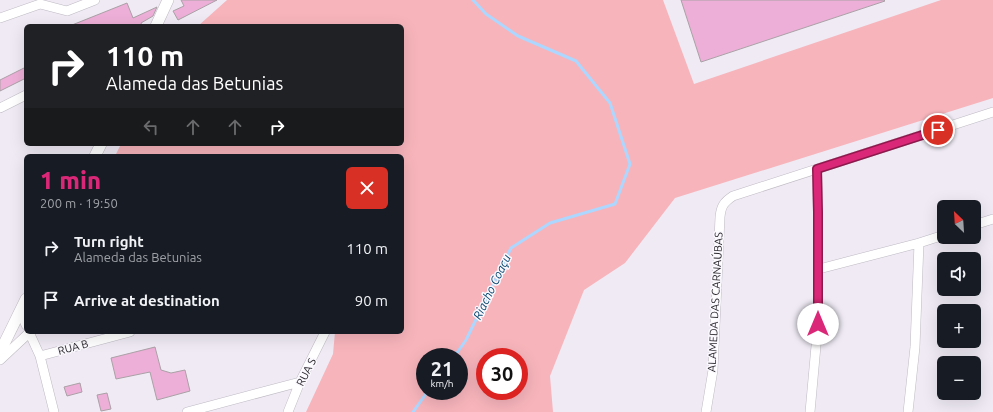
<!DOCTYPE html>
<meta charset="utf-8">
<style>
:root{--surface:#171b24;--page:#242831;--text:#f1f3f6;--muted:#9ea1a6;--accent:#db2777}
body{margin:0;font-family:Ubuntu,sans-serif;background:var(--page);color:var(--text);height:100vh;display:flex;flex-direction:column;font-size:15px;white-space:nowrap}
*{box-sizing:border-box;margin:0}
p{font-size:13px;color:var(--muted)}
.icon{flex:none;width:22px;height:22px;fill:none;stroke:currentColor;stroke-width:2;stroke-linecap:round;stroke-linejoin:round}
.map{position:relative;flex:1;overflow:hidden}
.side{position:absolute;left:24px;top:154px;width:380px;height:180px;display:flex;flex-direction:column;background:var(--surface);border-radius:6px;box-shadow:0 4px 16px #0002}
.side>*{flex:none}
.top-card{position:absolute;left:24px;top:24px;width:380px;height:122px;border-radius:6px;box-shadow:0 4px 16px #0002;background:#202124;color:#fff;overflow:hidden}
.needle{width:26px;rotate:335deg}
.buttons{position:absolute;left:937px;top:200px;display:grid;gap:8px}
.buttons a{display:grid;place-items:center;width:44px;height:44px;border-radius:6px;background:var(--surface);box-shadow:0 4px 16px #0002;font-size:20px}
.speed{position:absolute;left:416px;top:348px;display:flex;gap:8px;font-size:20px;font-weight:700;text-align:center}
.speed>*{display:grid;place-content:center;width:52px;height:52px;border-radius:50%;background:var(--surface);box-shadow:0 4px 16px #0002;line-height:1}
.speed small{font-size:10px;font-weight:400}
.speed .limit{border:6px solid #d22;background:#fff;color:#111}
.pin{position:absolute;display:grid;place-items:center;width:34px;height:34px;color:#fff;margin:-17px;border:2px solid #fff;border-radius:50%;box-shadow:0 1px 4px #0007}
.me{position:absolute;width:44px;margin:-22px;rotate:0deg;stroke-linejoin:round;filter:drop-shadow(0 0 3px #0008)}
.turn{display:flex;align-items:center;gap:14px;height:84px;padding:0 16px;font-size:18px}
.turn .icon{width:52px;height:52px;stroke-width:2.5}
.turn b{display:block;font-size:28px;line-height:34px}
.lanes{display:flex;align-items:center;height:38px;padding:0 16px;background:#0003;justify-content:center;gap:20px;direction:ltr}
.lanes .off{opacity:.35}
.round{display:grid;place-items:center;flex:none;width:42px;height:42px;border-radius:6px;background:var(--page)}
.head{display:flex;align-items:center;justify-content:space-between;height:68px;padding:0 16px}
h1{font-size:24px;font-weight:800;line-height:30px;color:var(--accent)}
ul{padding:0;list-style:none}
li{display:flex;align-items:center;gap:12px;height:52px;padding:0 16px}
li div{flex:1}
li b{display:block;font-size:15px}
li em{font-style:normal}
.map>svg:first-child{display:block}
.green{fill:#f7b4bb;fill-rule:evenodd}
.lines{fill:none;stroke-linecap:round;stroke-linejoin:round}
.stream{stroke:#add7fe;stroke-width:3}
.building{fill:#edafd7;stroke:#aaa1a6}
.minor-casing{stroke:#bfbac3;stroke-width:10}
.tertiary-casing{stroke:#bfbac3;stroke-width:12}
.minor{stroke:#fff;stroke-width:9}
.tertiary{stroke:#fff;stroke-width:11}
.route-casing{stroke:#8e194d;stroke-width:10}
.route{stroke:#db2777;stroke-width:7}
.labels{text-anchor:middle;stroke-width:3;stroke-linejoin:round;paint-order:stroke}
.street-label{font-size:11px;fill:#2c2a2e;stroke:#fbf8fe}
.water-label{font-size:12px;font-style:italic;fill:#02426d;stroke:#fbf8fe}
</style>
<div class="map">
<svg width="993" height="412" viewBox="0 0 993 412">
<rect width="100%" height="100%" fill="#efeaf4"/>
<path class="green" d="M227 0H663L694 84 941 0H993V98L675 198 625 263 584 290 550 376 553 412H306L333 354 335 332H402V156H115L121 144H402V26H198ZM425 357H459V391H425ZM485 357H519V391H485Z"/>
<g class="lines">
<path class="stream" d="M454 357 466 340 511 248 550 223 615 204 630 164 610 103 576 61 518 36 486 14 473 0
M413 412 428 391"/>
</g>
<path class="building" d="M181 0H217L178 20 173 11 184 6Z
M681 0H884L885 1 701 62Z
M127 3 133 18 157 7 153 16 141 23 142 26H72V25Z
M26 67V78L0 91V80Z
M155 347 161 370 171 373 185 370 190 391 157 400 150 372 116 379 111 358Z
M80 383 82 392 67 396 64 387Z
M107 393 111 409 101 411 97 395Z"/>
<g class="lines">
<defs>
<path id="minor" d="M0 18 40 4 67 11 95 0
M0 108 26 95
M974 225 993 219
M819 269 919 243 944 235
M20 311 26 325
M29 332 40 356 54 412
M40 356 130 332
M0 360 30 332
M187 412 300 382
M288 412 300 382 325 332
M706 412 713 370 720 217C721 206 724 202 733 196L993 112
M810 412 818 324V212L817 169
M908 412 915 347 919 243"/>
<path id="tertiary" d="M156 26 168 0
M95 156 101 144
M0 352 26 299"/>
</defs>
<use href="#minor" class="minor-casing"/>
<use href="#tertiary" class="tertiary-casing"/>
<use href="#minor" class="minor"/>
<use href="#tertiary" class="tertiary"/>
</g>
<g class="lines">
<defs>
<path id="route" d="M818 324V212L817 169 938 130"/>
</defs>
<use href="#route" class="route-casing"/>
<use href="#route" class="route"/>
</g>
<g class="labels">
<g class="street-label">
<text transform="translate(715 302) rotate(-87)" y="4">ALAMEDA DAS CARNAÚBAS</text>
<text transform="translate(73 347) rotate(-15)" y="4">RUA B</text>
<text transform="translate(306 372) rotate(-63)" y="4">RUA S</text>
</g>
<g class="water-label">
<text transform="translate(492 287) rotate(-64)" y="4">Riacho Coaçu</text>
</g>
</g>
</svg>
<div class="buttons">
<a><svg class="needle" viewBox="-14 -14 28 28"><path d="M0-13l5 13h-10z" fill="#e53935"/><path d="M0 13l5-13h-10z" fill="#9ea1a6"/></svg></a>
<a><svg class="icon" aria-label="sound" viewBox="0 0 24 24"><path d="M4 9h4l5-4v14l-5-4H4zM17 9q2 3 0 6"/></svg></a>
<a>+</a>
<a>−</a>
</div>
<div class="speed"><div>21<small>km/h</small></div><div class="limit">30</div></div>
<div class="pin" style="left:938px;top:130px;background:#d93025"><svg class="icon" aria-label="arrive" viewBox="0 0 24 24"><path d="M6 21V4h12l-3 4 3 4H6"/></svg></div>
<svg class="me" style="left:818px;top:324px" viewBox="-20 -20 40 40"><circle r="19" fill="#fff"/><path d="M0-13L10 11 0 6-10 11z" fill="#db2777"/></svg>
<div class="top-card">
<div class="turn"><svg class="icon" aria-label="right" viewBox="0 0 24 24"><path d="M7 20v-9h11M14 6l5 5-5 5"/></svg><div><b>110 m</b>Alameda das Betunias</div></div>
<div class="lanes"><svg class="icon off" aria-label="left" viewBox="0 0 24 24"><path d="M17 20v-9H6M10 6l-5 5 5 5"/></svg><svg class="icon off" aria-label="ahead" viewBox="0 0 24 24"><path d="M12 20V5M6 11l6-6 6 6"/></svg><svg class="icon off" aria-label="ahead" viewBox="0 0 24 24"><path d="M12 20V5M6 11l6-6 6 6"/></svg><svg class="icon" aria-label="right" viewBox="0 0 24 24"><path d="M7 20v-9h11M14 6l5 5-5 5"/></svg></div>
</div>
<section class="side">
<div class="head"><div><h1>1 min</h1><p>200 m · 19:50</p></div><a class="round" style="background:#d93025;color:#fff"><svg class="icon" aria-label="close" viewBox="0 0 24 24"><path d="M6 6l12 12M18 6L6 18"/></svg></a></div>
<ul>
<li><svg class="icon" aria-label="right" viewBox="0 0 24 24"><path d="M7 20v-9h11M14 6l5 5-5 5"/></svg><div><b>Turn right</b><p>Alameda das Betunias</p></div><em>110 m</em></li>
<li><svg class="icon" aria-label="arrive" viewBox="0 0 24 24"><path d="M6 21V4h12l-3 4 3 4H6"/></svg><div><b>Arrive at destination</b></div><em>90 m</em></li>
</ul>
</section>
</div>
